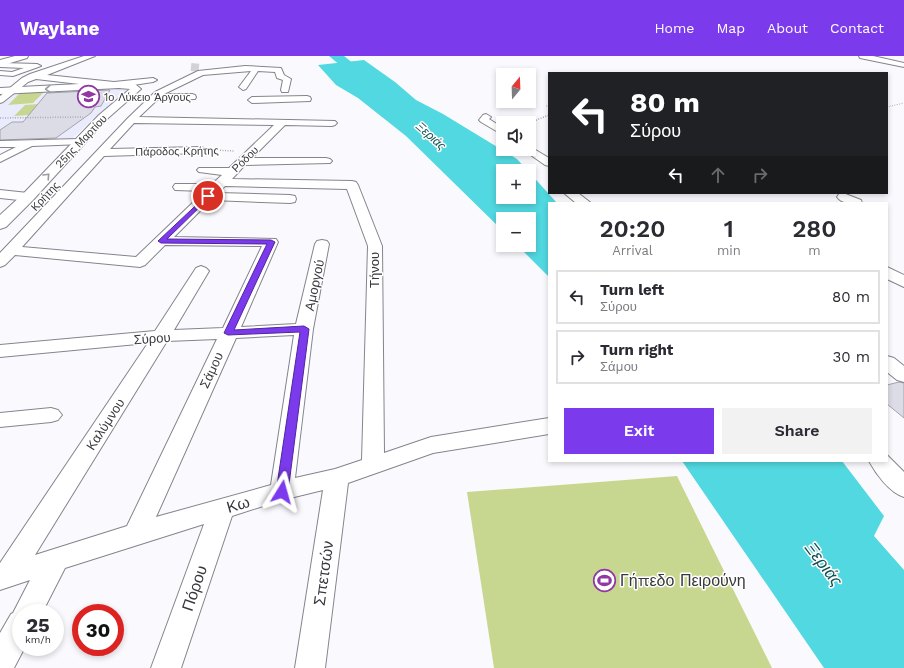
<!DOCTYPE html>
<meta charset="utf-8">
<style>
:root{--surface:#fff;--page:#f2f2f3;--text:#2b2b33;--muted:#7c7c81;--line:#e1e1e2;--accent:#7c3aed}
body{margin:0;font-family:"Work Sans",sans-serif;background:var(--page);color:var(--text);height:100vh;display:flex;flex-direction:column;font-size:15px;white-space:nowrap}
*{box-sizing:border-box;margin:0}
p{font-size:13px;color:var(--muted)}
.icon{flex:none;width:22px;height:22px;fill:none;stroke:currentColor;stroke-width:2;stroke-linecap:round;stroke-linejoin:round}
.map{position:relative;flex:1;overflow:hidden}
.sheet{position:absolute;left:548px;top:146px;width:340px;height:260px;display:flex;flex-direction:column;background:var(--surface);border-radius:0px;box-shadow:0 2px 6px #0003}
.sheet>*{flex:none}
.guide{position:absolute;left:548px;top:16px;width:340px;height:122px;border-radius:0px;box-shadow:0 2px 6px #0003;background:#202124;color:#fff;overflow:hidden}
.needle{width:26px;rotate:19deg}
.fabs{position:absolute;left:496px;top:12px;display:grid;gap:8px}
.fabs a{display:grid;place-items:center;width:40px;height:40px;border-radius:0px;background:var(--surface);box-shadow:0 2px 6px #0003;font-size:20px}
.speed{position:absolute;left:12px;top:548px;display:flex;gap:8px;font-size:20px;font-weight:700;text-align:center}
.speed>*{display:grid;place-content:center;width:52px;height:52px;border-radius:50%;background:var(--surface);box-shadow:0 2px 6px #0003;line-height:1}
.speed small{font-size:10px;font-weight:400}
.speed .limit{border:6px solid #d22;background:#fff;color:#111}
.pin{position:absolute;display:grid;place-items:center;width:34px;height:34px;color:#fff;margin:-17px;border:2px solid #fff;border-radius:50%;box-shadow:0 1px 4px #0007}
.me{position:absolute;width:44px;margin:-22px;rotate:8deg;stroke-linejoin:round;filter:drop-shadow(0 0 3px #0008)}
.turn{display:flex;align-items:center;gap:14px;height:84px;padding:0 16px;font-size:18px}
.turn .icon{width:52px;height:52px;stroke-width:2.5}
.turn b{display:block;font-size:28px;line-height:34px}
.lanes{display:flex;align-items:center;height:38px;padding:0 16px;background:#0003;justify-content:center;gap:20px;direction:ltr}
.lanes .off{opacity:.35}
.eta{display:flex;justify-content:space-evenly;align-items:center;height:68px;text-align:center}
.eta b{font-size:24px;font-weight:600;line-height:28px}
.primary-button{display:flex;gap:8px;margin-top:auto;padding:8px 16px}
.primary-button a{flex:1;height:46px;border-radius:0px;background:var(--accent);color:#fff;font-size:16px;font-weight:600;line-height:46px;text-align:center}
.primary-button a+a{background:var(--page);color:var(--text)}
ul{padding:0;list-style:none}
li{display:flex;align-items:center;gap:12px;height:54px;margin:0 8px 6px;padding:0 8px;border:2px solid var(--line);border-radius:0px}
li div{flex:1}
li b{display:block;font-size:15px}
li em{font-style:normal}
header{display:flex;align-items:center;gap:24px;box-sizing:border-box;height:56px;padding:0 20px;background:var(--accent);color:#fff}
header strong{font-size:19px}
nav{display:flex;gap:22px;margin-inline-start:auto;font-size:14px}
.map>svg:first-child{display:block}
.built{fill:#ebebfe}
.green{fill:#c8d78f}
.water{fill:#51d8e0}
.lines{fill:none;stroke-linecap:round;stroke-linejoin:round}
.river{fill:#51d8e0;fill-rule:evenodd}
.building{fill:#dcdce7;stroke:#a3a3ad}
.minor-tunnel{stroke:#d3d3d7;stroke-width:8;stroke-dasharray:8 4;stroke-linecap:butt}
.minor-casing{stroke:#84848e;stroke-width:2}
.major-casing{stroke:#84848e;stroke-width:2}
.path-far1{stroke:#aaaaaf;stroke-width:1;stroke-dasharray:1 1.5;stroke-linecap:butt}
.path{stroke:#aaaaaf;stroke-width:1.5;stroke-dasharray:1 1.5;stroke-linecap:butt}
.minor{fill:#fff;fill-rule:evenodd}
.major{fill:#fff;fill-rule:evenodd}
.oneway{stroke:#9c9c9e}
.route{fill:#7c3aed;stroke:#51269a}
.labels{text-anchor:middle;stroke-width:3;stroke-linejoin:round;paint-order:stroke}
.far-poi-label{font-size:11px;fill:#38383d;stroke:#fff;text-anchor:start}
.far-street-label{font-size:11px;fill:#38383d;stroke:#fff}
.far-water-label{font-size:12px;font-style:italic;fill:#165054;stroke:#fff}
.street-label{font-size:13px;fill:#38383d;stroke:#fff}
.near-street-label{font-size:16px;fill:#38383d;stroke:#fff}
.near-poi-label{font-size:16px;fill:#38383d;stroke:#fff;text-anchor:start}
.near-water-label{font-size:17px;font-style:italic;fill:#165054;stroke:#fff}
</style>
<header>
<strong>Waylane</strong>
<nav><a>Home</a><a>Map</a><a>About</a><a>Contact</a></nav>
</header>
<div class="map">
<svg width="904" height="612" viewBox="0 0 904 612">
<rect width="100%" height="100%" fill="#fafafe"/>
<path class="built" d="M123 31 127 33 126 35 95 61 70 85 0 86V46L7 38Z"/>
<path class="green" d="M44 36 33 47 8 49 20 37Z
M69 46 61 57 14 60 25 49Z
M677 420 772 612H494L467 436Z"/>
<path class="water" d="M364 4 395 26 416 44 443 58 517 103 528 115H503V141H529V116L557 147H549V221L517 189H529V163H503V175L406 80 358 42 336 29 318 9Z
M682 405H842L884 460 874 480 904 514V612H824Z"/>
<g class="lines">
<path class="river" d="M329 0H344L389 36 386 39 381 41 376 39Z"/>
</g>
<path class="building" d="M110 34 101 50 95 51 91 57 56 82 0 84V74L12 66H23L47 37Z
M899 326 904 327V362L887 348V329Z"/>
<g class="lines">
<path class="minor-tunnel" d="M191 11 202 12"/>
<defs>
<path id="minor" d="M84 0H95L47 19 114 26 153 22 157 24 153 26 114 32 36 23 28 26 3 46 0 47V40L22 22 30 18Z
M859 0H873L904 7V11L860 2Z
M3 7 37 8 41 10 13 20 0 19V15L12 16 24 12 0 11V8Z
M245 10 281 12 284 19 291 23 288 36H282L281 34 283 24 277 22 275 16 258 15 246 33 243 34 239 31 251 15 203 19 164 38H192L195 39 196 41 195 43 157 44 139 61 335 65 337 67 335 69 332 70 285 69 252 102H326L330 103 332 105 330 107 245 109 232 123 352 125 356 126 358 129 382 190 384 397 431 381 549 362V378L433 397 348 427 325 612H295L323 434 282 444 232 460 181 612H151L204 468 65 512 42 557H21V591H25L14 612H0V577L11 558 13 557 30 524 0 534V507L148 287 0 301V289L155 275 196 212 201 210 206 212 209 215 174 274 223 272 262 190 165 189 145 209 140 211 15 199 5 209 0 211V197L128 62 155 36 198 15ZM134 67 274 69 229 112H199L197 114 199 116 222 119 212 128H175L173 131 175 134 205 135 136 201 22 191 104 100 202 97 207 94 202 91 110 93ZM225 130 347 133 368 190 362 404 335 413 295 422 313 273 329 188 327 185 322 184 317 185 315 188 296 268 241 271 278 186 276 183 174 181 211 144 290 147 295 146 296 143 295 140 290 139 218 137ZM294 279 271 429 156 461 236 282ZM217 283 127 470 35 499 167 285Z
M307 40 310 41 311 43 310 45 252 47 248 44 252 41Z
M486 58 491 61 489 63 503 72V79L481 66 479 64 483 59Z
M79 83 84 86 83 88 32 90 0 106V99L16 91H0V85Z
M529 90 549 102V110L545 109 525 95 524 93H529Z
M0 134 28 137 32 138 34 141 32 144 28 145 0 142Z
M564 137H578L591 147H576Z
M843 137 861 144 862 147C853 147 843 149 837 141L839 138Z
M887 211 904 219V231L887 223Z
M887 300 894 302 904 310V326L897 324 887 316Z
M51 352 58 354 62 359 58 364 51 366 0 371V357Z
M887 399 904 416V441C890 437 876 418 869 405H887Z"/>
<path id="major" d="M15 0H28L27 2 0 10V4Z
M119 26 135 28 141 33 107 63 33 144 6 171 0 173V159L23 138 99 59 130 33 119 32 0 38V32Z"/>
</defs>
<use href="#minor" class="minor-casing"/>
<use href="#major" class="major-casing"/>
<path class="path-far1" d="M549 49 546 50 549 51
M887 51 904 47"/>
<path class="path" d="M549 54V56
M0 62 83 61
M529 67 549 59
M215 94 234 95"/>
<use href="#minor" class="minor"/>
<use href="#major" class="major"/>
</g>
<defs><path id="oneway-chevron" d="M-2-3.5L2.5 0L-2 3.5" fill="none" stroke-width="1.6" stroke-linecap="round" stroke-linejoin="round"/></defs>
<g class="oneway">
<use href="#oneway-chevron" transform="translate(48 33) rotate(177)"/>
<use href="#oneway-chevron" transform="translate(47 120) rotate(-47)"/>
</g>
<path class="route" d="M208 138 210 139V141L167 183 271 184 275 186 234 274 304 270 309 273 288 436 286 439 282 440 278 439 276 436 300 276 228 279 224 277 267 188 161 187 158 185Z"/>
<defs>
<symbol id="school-ring" viewBox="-11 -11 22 22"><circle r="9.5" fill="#fff" stroke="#9138a3" stroke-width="1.5"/><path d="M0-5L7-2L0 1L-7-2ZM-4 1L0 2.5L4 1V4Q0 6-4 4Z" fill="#9138a3"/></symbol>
<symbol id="stadium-ring" viewBox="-11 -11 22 22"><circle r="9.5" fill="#fff" stroke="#9138a3" stroke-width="1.5"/><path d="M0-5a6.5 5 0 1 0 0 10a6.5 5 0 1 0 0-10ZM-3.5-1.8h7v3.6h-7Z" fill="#9138a3"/></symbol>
</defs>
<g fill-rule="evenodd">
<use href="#school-ring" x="76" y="28" width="25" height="25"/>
<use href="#stadium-ring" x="592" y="512" width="25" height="25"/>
</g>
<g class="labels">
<g class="far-poi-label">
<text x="104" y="45">1ο Λύκειο Άργους</text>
</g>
<g class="far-street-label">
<text transform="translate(81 85) rotate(-46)" y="4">25ης Μαρτίου</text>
<text transform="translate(177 95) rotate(-1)" y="4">Πάροδος Κρήτης</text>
<text transform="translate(245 103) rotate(-44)" y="4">Ρόδου</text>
<text transform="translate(45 140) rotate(-47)" y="4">Κρήτης</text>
</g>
<g class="far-water-label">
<text transform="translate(431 80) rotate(42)" y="4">Ξεριάς</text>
</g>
<g class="street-label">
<text transform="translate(374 214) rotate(-90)" y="5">Τήνου</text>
<text transform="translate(314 229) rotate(-78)" y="5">Αμοργού</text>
<text transform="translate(152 282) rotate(-4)" y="5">Σύρου</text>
<text transform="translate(211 314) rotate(-65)" y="5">Σάμου</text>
<text transform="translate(105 368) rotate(-57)" y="5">Καλύμνου</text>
</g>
<g class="near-street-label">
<text transform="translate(238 448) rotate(-16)" y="6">Κω</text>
<text transform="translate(323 517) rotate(-82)" y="6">Σπετσών</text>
<text transform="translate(194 532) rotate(-71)" y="6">Πόρου</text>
</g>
<g class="near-poi-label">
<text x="620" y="530">Γήπεδο Πειρούνη</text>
</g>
<g class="near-water-label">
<text transform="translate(824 508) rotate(53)" y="6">Ξεριάς</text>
</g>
</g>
</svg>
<div class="fabs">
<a><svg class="needle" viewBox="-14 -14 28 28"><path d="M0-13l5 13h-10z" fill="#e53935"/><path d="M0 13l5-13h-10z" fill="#7c7c81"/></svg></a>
<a><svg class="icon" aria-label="sound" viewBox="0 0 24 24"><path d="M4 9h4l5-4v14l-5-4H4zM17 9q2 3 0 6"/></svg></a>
<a>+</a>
<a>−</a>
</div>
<div class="speed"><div>25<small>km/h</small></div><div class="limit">30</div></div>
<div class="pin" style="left:208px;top:140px;background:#d93025"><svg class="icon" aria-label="arrive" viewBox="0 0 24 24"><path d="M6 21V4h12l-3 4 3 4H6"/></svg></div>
<svg class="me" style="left:282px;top:436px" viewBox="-20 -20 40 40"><path d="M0-17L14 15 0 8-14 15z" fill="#7c3aed" stroke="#fff" stroke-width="4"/></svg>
<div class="guide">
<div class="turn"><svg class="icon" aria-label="left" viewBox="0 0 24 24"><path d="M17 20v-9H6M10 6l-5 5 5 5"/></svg><div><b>80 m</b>Σύρου</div></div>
<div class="lanes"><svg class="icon" aria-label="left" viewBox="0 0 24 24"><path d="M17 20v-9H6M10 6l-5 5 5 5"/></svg><svg class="icon off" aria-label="ahead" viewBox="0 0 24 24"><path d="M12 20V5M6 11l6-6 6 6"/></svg><svg class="icon off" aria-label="right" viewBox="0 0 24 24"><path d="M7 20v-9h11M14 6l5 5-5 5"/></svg></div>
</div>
<section class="sheet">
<div class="eta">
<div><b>20:20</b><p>Arrival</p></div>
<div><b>1</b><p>min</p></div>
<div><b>280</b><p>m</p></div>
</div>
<ul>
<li><svg class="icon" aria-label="left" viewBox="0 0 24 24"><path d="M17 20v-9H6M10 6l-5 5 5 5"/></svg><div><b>Turn left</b><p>Σύρου</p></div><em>80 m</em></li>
<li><svg class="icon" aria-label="right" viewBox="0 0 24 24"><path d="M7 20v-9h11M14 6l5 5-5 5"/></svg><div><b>Turn right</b><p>Σάμου</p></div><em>30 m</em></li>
</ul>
<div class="primary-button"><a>Exit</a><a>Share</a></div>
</section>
</div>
